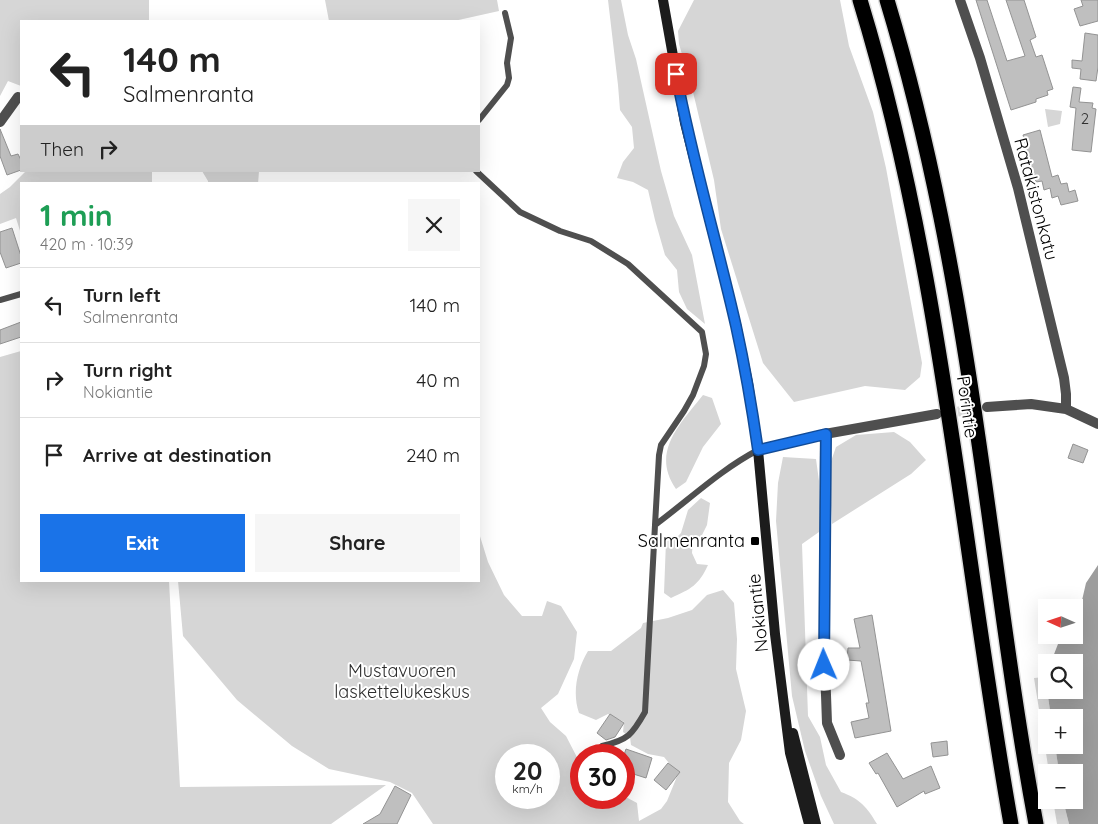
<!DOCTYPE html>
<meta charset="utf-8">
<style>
:root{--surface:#fff;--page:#f6f6f6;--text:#222;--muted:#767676;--line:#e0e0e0;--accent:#1a73e8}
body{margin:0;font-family:Quicksand,sans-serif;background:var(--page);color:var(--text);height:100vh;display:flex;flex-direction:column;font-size:19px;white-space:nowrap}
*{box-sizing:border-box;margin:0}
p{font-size:16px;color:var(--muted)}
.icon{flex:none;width:28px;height:28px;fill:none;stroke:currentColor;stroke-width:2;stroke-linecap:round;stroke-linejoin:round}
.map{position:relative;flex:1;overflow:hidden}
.side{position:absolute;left:20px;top:182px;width:460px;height:400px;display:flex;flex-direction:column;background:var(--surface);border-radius:0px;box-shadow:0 5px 20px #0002}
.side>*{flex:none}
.banner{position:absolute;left:20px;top:20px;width:460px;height:152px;border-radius:0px;box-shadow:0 5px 20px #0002;background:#fff;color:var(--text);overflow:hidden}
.needle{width:32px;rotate:273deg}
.tools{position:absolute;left:1038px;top:599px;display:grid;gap:10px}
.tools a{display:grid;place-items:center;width:45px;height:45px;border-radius:0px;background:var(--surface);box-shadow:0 5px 20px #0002;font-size:25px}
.speed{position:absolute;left:495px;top:744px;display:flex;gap:10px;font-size:25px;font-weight:700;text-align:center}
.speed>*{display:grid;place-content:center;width:65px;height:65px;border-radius:50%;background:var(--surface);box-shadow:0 5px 20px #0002;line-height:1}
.speed small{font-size:12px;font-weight:400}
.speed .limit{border:8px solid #d22;background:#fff;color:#111}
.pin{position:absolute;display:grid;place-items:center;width:42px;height:42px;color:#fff;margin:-21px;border-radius:10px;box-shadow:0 2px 8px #0006}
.me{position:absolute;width:55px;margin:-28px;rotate:359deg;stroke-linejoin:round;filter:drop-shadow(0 0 4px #0008)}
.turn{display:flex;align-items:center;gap:18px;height:105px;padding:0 20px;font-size:22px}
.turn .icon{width:65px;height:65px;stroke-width:2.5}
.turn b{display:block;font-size:35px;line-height:42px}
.then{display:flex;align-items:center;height:48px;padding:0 20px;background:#0003;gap:10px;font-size:19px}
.round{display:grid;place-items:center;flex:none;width:52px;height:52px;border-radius:0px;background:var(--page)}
.overview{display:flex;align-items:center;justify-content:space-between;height:85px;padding:0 20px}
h1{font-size:30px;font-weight:800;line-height:38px;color:#1e9e55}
.action{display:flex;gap:10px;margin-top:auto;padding:10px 20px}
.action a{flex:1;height:58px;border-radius:0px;background:var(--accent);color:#fff;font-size:20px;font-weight:800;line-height:58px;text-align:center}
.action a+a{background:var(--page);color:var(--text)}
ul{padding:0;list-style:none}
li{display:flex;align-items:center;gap:15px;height:75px;padding:0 20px;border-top:1px solid var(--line)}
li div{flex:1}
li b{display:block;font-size:19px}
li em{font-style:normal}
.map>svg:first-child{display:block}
.green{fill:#d6d6d6;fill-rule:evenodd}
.water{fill:#9d9d9d}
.building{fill:#bfbfbf;stroke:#939393}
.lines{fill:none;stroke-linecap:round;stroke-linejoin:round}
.street-tunnel{stroke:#d9d9d9;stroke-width:10;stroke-dasharray:10 5;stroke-linecap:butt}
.highway-casing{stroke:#dbdbdb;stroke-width:18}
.lane{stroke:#4f4f4f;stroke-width:6}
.street{stroke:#4f4f4f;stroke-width:10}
.secondary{stroke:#1c1c1c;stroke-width:10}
.highway{stroke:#000;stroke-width:15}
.route-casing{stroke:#114b97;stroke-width:12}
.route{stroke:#1a73e8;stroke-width:9}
.poi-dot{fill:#000;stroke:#fff;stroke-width:2}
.labels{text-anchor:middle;stroke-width:4;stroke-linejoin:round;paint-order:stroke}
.number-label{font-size:15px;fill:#303030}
.street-label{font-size:18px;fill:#000;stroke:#fff}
.poi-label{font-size:18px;fill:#000;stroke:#fff;text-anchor:end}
.park-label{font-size:18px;fill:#2d2d2d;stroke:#fff}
</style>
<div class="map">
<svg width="1098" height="824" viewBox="0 0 1098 824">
<rect width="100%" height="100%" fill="#fff"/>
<path class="green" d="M0 0H149V21H21V86L8 81 0 96Z
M325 0H497L499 11 454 21H329Z
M608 0H621L628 35 636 59 661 171 674 216 692 255 705 324 687 309 679 292 677 270 665 255 655 220 648 190 633 182 617 178 623 162 634 148 632 127 620 110 618 85Z
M694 0H840L849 46 873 112 886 168 922 363 920 377 905 390 865 386 794 402 763 363 721 229 714 180 693 92 679 44 678 31Z
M1045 109 1062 111 1060 124 1048 127Z
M26 171H152V184H21V234L16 218 0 224V194L10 187Z
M202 171H259L258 184H208V181Z
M21 351V581H169L180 787 386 785 331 824H0V357Z
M703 395 712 398 721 424 703 447 686 482 676 489C650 452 681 423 703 395Z
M894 432 910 442 926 460 911 474 832 524 829 467 836 447 856 435Z
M783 457 816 459 819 481V532L802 544 808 716 820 737 826 765 841 792C860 799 867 807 877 824H834L821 796 805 751 792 696 776 521 778 483Z
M701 498 710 503 707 525 701 537 693 539 692 553 697 564 708 565C699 585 691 589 671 598L664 593 666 541 674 540 681 533 688 510Z
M479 533 488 562 504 595 522 616H542L547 601 561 606 577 632 574 659 558 694 541 708 550 722 566 736 581 765V798H624V796L637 803 639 821 661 809 667 801 678 774 664 757 648 754 631 745 630 737 623 732 624 722 608 714 596 720 579 713C572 693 577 669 588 651H611L641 628 643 623 668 618 692 610 707 595 723 590 734 603 737 639 736 669 746 711 741 740 729 763 728 802 740 821 744 824H433L412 793 390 782 329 769 292 746 237 700 183 636 178 581H479ZM506 755H549V798H506Z
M1045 677 1051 717 1046 718V745H1055L1059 772H1049L1034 678Z
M1053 800H1063L1069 824H1057Z"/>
<path class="water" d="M1098 565V824H1069L1063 800H1074V772H1059L1055 745H1074V718L1051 717 1047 690H1074V662H1051L1058 644 1068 635H1074L1086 583Z"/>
<path class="building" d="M976 0H987L1007 61 1025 56 1006 0H1024L1036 37 1030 40 1036 57 1042 55 1053 89 1047 91 1048 95 1036 99V102L1011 110Z
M1081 0H1098V21L1080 26 1074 9 1083 6Z
M1085 33 1098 35V67L1096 81 1080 79 1081 69 1072 68V60L1082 61Z
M1073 87 1081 88 1079 102 1093 103 1092 108 1096 109 1091 152 1072 150 1076 108 1070 107Z
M0 129 11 156 18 154 21 160V170L7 175 0 156Z
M1040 130 1052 177 1058 175 1061 184 1067 183 1069 192 1075 190 1078 201 1061 205 1058 196 1052 198 1050 188 1044 190 1042 181 1036 182 1023 135Z
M12 228 21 256V263L6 268 0 252V232Z
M21 322V337L0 344V330Z
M1073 444 1088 450 1083 463 1068 458Z
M872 615 891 731 855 738 851 722 869 718 866 703H869L861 661 847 660 848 648H860L854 619Z
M610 714 624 723 615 737 606 740 597 733Z
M947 741 948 755 933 757 931 743Z
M626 749 652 758 646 778 624 771V755Z
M887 753 903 779 931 766 940 788 925 794 924 791 897 807 878 773 876 774 869 763Z
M668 763 680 772 666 790 654 780Z
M395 786 411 795 397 824H363L380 814Z"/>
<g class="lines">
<path class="street-tunnel" d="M943 414 987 407"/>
<defs>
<path id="highway" d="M860 0C942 268 962 549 1011 824
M887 0C930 142 957 290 978 437 997 566 1012 696 1036 824"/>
</defs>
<use href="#highway" class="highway-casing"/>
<path class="lane" d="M479 120 507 85 509 78 507 63 511 38 505 13
M476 171 520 212 560 231 591 241 628 264 702 332 706 354 704 366 693 395 684 411 661 445 659 455 655 525
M0 300 21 294
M596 755 602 746C628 740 632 735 645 712L655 525C690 499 720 470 758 450"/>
<path class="street" d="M960 0 980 58 1018 188 1064 378 1066 394V409
M0 122 18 97
M987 407 1031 404 1066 409 1098 424
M825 434 824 650 826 695 827 723 840 755
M758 450 825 434 937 414"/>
<path class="secondary" d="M663 0 685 123 736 324 748 383 758 450 775 634 790 753 809 824
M793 733 816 824"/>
<use href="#highway" class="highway"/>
</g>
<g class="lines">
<defs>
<path id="route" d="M676 74C692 159 717 242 736 326 745 367 752 408 758 450L826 434 824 665"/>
</defs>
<use href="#route" class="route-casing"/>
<use href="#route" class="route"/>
</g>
<rect class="poi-dot" x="750" y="536" width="10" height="10" rx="2.5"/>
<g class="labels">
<g class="number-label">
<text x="1085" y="124">2</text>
</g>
<g class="street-label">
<text transform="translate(1036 199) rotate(75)" y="6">Ratakistonkatu</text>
<text transform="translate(967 407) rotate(82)" y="6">Porintie</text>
<text transform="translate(758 613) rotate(-96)" y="6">Nokiantie</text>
</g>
<g class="poi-label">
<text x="745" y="547">Salmenranta</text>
</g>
<g class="park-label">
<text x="402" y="677">Mustavuoren<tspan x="402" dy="21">laskettelukeskus</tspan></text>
</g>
</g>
</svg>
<div class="tools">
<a><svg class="needle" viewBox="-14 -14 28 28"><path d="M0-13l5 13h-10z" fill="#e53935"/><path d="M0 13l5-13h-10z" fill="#767676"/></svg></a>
<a><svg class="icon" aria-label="search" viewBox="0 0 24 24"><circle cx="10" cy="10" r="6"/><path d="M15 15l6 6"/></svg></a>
<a>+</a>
<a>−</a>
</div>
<div class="speed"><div>20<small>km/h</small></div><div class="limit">30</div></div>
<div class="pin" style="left:676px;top:74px;background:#d93025"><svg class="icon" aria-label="arrive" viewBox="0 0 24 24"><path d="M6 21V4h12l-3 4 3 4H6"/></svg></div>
<svg class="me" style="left:824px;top:665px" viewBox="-20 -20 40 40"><circle r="19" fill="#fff"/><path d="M0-13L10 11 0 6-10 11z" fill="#1a73e8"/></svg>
<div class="banner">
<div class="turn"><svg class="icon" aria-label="left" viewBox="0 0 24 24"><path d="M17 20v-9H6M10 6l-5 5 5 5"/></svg><div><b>140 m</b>Salmenranta</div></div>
<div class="then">Then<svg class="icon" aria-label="right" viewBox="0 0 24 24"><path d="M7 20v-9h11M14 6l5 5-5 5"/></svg></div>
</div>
<section class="side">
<div class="overview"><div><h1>1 min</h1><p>420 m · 10:39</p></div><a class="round"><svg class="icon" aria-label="close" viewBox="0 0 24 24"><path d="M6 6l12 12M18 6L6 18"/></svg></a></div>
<ul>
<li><svg class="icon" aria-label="left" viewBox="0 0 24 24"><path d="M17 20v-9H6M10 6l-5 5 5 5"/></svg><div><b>Turn left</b><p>Salmenranta</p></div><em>140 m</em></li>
<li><svg class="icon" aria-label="right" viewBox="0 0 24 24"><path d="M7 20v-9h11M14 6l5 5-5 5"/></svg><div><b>Turn right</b><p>Nokiantie</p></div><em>40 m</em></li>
<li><svg class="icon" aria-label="arrive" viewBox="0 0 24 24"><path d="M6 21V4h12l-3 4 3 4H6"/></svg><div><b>Arrive at destination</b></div><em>240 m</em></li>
</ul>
<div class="action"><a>Exit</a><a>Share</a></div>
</section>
</div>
